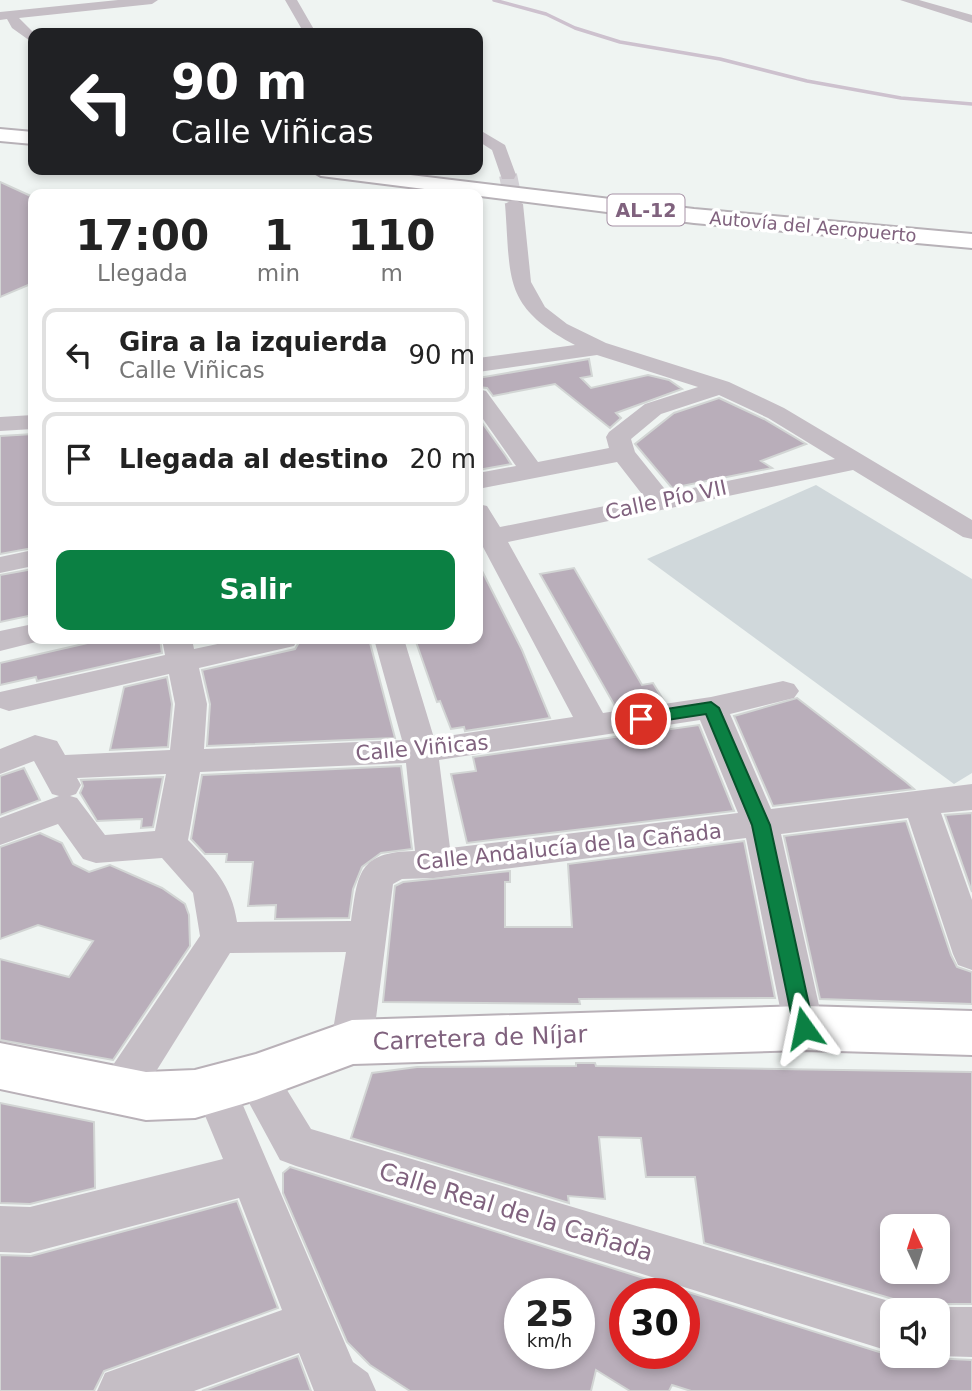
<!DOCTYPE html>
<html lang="es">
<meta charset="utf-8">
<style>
:root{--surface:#fff;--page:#f2f2f2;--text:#222;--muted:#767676;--line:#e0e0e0;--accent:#0b8043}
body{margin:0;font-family:"DejaVu Sans",sans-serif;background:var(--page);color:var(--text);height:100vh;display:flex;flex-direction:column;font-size:26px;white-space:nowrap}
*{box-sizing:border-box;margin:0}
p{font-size:23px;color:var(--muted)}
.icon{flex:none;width:38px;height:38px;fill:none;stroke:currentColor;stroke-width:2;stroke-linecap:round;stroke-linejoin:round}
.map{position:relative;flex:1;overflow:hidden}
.drawer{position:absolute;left:28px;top:189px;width:455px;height:455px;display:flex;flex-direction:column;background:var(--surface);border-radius:14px;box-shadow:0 4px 10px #0003}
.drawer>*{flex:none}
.hud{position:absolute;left:28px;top:28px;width:455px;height:147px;border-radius:14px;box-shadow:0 4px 10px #0003;background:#202124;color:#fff;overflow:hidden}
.needle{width:46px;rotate:356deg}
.tools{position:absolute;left:880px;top:1214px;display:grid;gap:14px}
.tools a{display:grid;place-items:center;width:70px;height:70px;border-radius:14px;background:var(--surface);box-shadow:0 4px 10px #0003;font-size:35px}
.speed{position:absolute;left:504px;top:1278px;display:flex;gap:14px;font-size:35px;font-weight:700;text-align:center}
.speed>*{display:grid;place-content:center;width:91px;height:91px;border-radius:50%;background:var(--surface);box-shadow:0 4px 10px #0003;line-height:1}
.speed small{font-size:18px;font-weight:400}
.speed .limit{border:10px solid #d22;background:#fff;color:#111}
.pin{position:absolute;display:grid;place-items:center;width:60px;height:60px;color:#fff;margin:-30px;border:4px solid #fff;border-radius:50%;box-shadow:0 2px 7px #0007}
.me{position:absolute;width:77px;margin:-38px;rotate:348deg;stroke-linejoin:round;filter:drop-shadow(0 0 5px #0008)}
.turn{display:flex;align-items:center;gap:24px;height:147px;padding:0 28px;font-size:32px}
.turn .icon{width:91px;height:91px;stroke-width:2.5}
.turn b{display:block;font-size:49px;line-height:60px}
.eta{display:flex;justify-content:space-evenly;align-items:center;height:119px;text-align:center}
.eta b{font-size:42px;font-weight:700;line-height:49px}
.action{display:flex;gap:14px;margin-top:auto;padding:14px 28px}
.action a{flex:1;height:80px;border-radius:14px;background:var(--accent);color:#fff;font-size:28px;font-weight:700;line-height:80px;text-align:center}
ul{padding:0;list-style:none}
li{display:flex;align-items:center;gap:21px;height:94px;margin:0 14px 10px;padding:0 14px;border:4px solid var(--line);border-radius:14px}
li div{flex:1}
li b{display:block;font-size:26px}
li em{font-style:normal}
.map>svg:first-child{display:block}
.green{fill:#d0d8db}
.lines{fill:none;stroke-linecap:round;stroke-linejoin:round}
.stream{stroke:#cdc1ce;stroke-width:3.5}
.building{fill:#b9aeba;stroke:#d2d5d4;stroke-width:2;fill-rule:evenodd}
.minor-tunnel{stroke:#d3d0d5;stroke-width:18;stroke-dasharray:18 9;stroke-linecap:butt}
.major-casing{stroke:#b9b1b8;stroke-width:4}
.highway-casing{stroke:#b7b1b7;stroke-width:4}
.minor{fill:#c5bec5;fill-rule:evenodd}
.major{fill:#fff;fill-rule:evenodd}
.highway{fill:#fff;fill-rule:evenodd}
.route{fill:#0b8043;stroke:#07532c;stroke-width:2}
.labels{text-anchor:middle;stroke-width:7;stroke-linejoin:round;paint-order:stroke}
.far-street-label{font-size:18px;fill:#80627e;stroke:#fff}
.shield{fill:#fff;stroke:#a691a5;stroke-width:2}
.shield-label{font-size:19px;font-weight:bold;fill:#80627e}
.street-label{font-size:21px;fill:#80627e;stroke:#fff}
.near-street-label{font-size:24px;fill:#80627e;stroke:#fff}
</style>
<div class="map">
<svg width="972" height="1391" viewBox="0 0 972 1391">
<rect width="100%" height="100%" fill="#eff4f2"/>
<path class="green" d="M816 485 972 579V773L954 784 647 559Z"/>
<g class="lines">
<path class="stream" d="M494 0 546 14 575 28 620 42 720 59 807 81 901 98 972 104"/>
</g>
<path class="building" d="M0 182 33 197V283L0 297Z
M589 359 592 376 581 378 591 388 648 375 669 380 682 389 616 413 621 418 610 428 555 384 493 396 487 388 478 387V378Z
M719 398 764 419 806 444 761 461 772 468 672 488 635 444 674 413Z
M478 417 506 456 511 464 478 470Z
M33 434V548L0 554V436Z
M478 563 522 650 550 718 465 731 464 727 451 729 440 701 437 702 415 639H478Z
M574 568 642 685 653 683 664 701 616 708 540 574Z
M33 569V615L0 622V575Z
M105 639H160L162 653 37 681 36 677 0 685V663Z
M301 639H369L395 738 207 746 210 704 202 670 295 649Z
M167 677 172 704 168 747 110 750 124 687Z
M797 698 906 782 914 789 773 806 734 716Z
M699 725 734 811 467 843 451 774 476 771 473 757Z
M401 766 412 849 381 853 362 867 353 889 349 918 275 919 276 905 248 906 253 862H226L227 854H205L191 839 202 775Z
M24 768 40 800 0 815V776Z
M163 777 153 827 141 828 142 819 97 821 80 793 83 786 81 780Z
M972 813V892L945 815Z
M906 821 951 955 957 967 972 972V1004L820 999 784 836Z
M40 833 62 843 73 864 89 872 110 865 162 888 185 904 189 915 190 946 113 1060 0 1040V959L69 977 93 941 38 925 0 939V847Z
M744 841 775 998 579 999 580 1004 383 1002 395 886 403 882 510 871V882H505V927H572L568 864Z
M576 1063H595L596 1066 972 1072V1304H938L928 1311H919L893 1299 704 1243 695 1177H646L641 1138 599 1137 605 1199 568 1196 569 1203 351 1138 372 1073 417 1067 576 1066ZM892 1227H938V1272H892Z
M0 1103 94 1122 95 1188 30 1204 0 1203Z
M290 1167 892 1356 972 1360V1391H691L672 1385 669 1391H630L596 1370 591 1391H410L370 1365 347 1342 283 1193V1173ZM520 1293H579V1353H520ZM625 1293H684V1353H625Z
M237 1201 278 1308 104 1371 94 1391H0V1255L31 1256Z
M298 1356 311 1391H202Z"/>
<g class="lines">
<path class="minor-tunnel" d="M508 175 514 204"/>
<defs>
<path id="major" d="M804 1006 972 1011V1055L804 1050 353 1064 256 1100 195 1118 146 1120 0 1089V1043L146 1072 195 1070 256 1054 352 1020Z"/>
<path id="highway" d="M0 129 33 132V144L0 141Z
M311 170H369L694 209 972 234V248L694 223 321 176Z"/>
</defs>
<use href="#major" class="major-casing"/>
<use href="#highway" class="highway-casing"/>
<path class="minor" d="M118 0H158L152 4 19 18 34 33 33 43 12 28 7 19 0 20V12Z
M285 0H297L316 33H304Z
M900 0H919L972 15V23Z
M478 129 505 145 516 175 514 179H502L492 150 478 141Z
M514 199 523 204 531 282 545 307 567 324 606 343 729 382 784 408 972 520V539L963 537 853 470 508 542 603 713 711 697 783 681 794 684 799 691 794 698 730 714 771 809 972 784V810L941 813 972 900V970L958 965 953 954 908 818 781 834 824 1028 818 1041 804 1046 790 1041 784 1028 746 838 434 878 402 879 393 884 373 1042 367 1055 352 1060 337 1055 331 1042 346 952 230 953 135 1105 120 1110 105 1105 99 1091 105 1077 200 936 193 893 162 858 96 863 83 859 58 824 0 845V818L59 796 52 794 34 761 0 774V749L35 735 57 741 65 755 170 750 175 704 169 674 9 711 0 708V692L165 655 162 639H192L194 649 241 639H298L294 646 199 668 207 704 204 749 402 740 374 639H404L434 738 573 717 483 547 478 548V504L487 506 500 527 645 498 617 462 478 489V473L516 466 478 412V389L486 391 538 462 609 448 606 437 609 432 645 404 698 387 597 355 478 372V358L575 345C502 306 511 279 505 204ZM719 395 768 418 835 459 668 493 635 452 631 439 661 414ZM700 720 738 813 450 848 439 760ZM406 763 415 851C358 852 358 873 351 921L237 922C232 886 213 866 188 840L200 772ZM166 774 155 831 105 835 77 798 70 796 76 794 81 785 77 778Z
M33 415V429L0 431V417Z
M33 550V566L0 573V557Z
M33 624V639L44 640 0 651V631Z
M256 1058 271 1064 311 1129 892 1302 910 1311H892V1352L296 1166 280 1160 235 1077 241 1064Z
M215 1070 230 1075 353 1362 368 1373 376 1391H314L299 1353 194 1391H97L105 1373 282 1310 239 1198 30 1253 0 1252V1206L30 1207 223 1159 194 1089 200 1075Z
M938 1307H972V1357L937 1356 938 1311H930Z"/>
<use href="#major" class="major"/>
<use href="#highway" class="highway"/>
</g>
<path class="route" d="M711 702 719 708 770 825 814 1028 811 1035 804 1037 797 1035 794 1028 752 825 706 714 641 724 633 719 641 713Z"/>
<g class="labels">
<g class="far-street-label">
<text transform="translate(813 227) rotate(5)" y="6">Autovía del Aeropuerto</text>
</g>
<rect class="shield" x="607.5" y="194.5" width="77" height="31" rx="5"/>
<g class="shield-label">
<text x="646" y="217">AL-12</text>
</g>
<g class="street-label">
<text transform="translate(666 500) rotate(-12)" y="7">Calle Pío VII</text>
<text transform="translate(422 748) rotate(-5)" y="7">Calle Viñicas</text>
<text transform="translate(569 847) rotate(-6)" y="7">Calle Andalucía de la Cañada</text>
</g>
<g class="near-street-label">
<text transform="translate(480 1038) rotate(-2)" y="8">Carretera de Níjar</text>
<text transform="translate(516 1212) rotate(17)" y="8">Calle Real de la Cañada</text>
</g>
</g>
</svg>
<div class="tools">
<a><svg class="needle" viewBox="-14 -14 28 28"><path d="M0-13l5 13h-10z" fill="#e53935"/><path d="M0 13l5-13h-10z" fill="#767676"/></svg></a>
<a><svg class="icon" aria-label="sound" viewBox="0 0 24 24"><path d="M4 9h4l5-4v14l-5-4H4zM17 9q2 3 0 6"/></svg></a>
</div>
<div class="speed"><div>25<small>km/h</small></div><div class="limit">30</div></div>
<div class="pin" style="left:641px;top:719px;background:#d93025"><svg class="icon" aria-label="arrive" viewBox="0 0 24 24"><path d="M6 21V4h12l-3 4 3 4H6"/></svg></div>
<svg class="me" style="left:804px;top:1028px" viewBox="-20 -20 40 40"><path d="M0-17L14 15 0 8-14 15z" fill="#0b8043" stroke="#fff" stroke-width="4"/></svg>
<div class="hud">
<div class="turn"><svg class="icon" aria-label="left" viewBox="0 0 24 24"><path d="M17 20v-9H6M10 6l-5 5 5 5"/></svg><div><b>90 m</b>Calle Viñicas</div></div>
</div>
<section class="drawer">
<div class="eta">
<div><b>17:00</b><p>Llegada</p></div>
<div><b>1</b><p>min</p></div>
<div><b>110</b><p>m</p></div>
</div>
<ul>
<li><svg class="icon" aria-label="left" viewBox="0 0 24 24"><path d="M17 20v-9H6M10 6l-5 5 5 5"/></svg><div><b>Gira a la izquierda</b><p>Calle Viñicas</p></div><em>90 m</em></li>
<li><svg class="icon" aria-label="arrive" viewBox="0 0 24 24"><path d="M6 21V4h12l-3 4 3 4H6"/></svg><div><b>Llegada al destino</b></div><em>20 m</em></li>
</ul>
<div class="action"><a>Salir</a></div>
</section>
</div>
